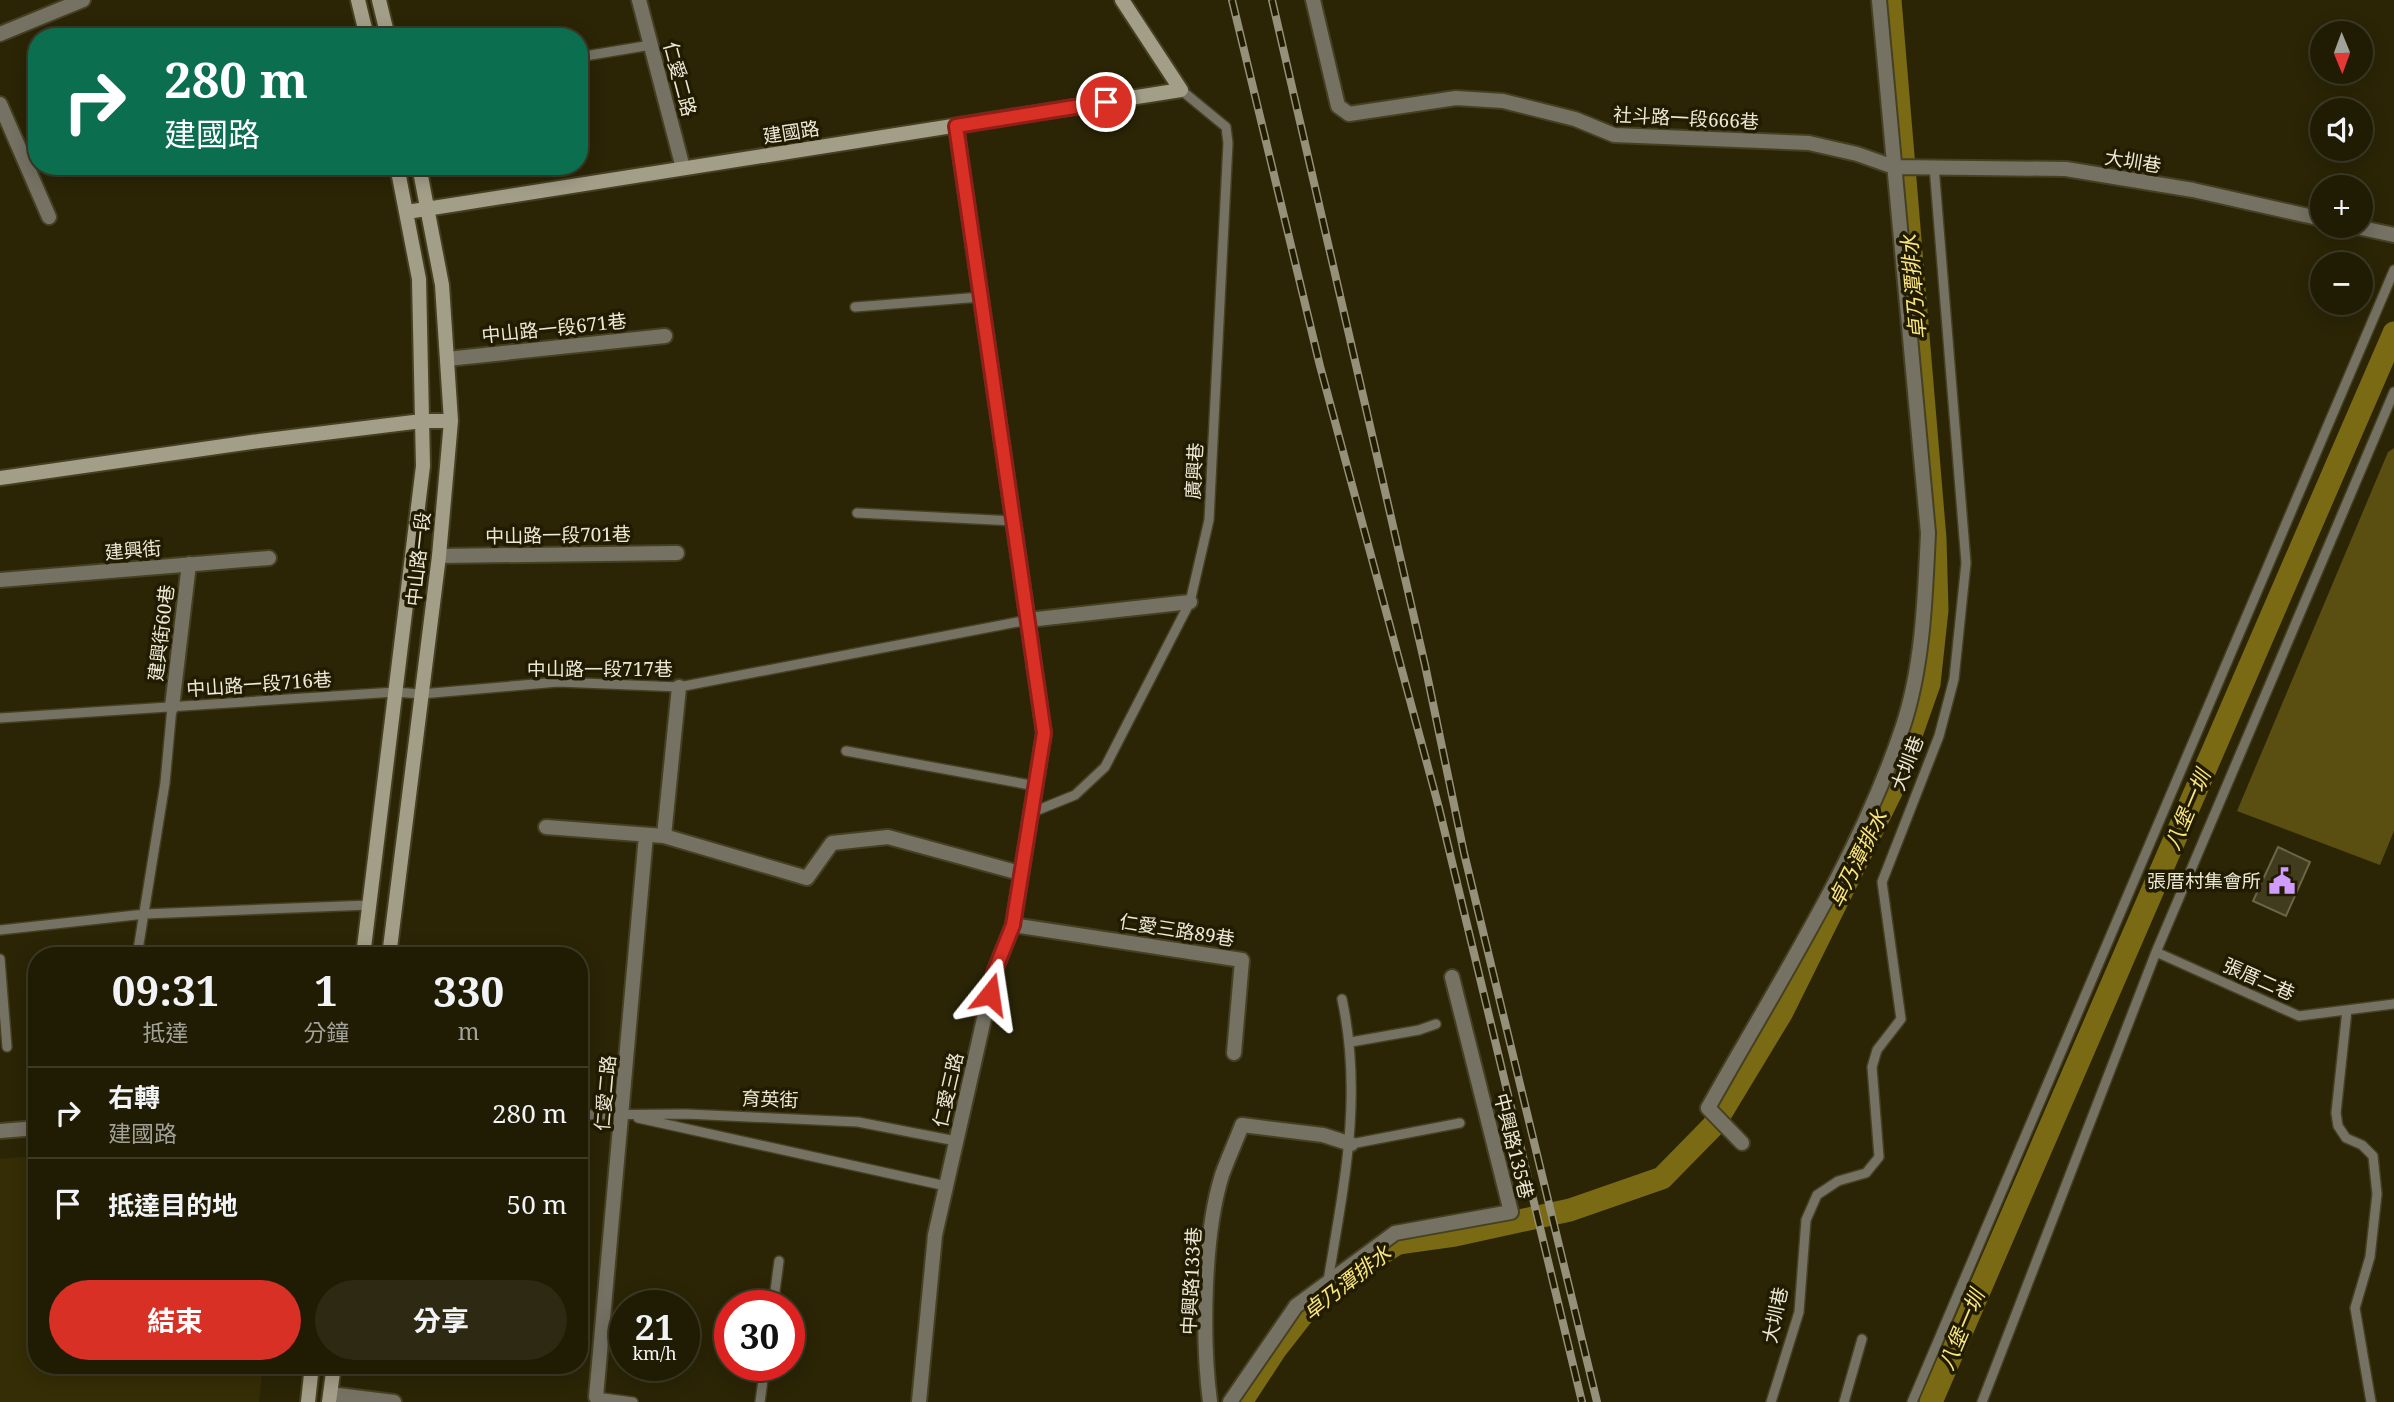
<!DOCTYPE html>
<html lang="zh-TW">
<meta charset="utf-8">
<style>
:root{--surface:#201c04;--page:#2d2913;--text:#f1f3f6;--muted:#a2a19a;--line:#3d3a26;--accent:#d93025}
body{margin:0;font-family:"Noto Serif","Noto Sans TC",serif;background:var(--page);color:var(--text);height:100vh;display:flex;flex-direction:column;font-size:26px;white-space:nowrap}
*{box-sizing:border-box;margin:0}
p{font-size:23px;color:var(--muted)}
.icon{flex:none;width:38px;height:38px;fill:none;stroke:currentColor;stroke-width:2;stroke-linecap:round;stroke-linejoin:round}
.map{position:relative;flex:1;overflow:hidden}
.sheet{position:absolute;left:28px;top:947px;width:560px;height:427px;display:flex;flex-direction:column;background:var(--surface);border-radius:28px;box-shadow:0 4px 18px #0003,0 0 0 2px var(--line)}
.sheet>*{flex:none}
.hud{position:absolute;left:28px;top:28px;width:560px;height:147px;border-radius:28px;box-shadow:0 4px 18px #0003,0 0 0 2px var(--line);background:#0b6e4f;color:#fff;overflow:hidden}
.needle{width:46px;rotate:179deg}
.controls{position:absolute;left:2310px;top:21px;display:grid;gap:14px}
.controls a{display:grid;place-items:center;width:63px;height:63px;border-radius:50%;background:var(--surface);box-shadow:0 4px 18px #0003,0 0 0 2px var(--line);font-size:35px}
.speed{position:absolute;left:609px;top:1290px;display:flex;gap:14px;font-size:35px;font-weight:700;text-align:center}
.speed>*{display:grid;place-content:center;width:91px;height:91px;border-radius:50%;background:var(--surface);box-shadow:0 4px 18px #0003,0 0 0 2px var(--line);line-height:1}
.speed small{font-size:18px;font-weight:400}
.speed .limit{border:10px solid #d22;background:#fff;color:#111}
.pin{position:absolute;display:grid;place-items:center;width:60px;height:60px;color:#fff;margin:-30px;border:4px solid #fff;border-radius:50%;box-shadow:0 2px 7px #0007}
.me{position:absolute;width:77px;margin:-38px;rotate:15deg;stroke-linejoin:round;filter:drop-shadow(0 0 5px #0008)}
.turn{display:flex;align-items:center;gap:24px;height:147px;padding:0 21px;font-size:32px}
.turn .icon{width:91px;height:91px;stroke-width:2.5}
.turn b{display:block;font-size:49px;line-height:60px}
.eta{display:flex;justify-content:space-evenly;align-items:center;height:119px;text-align:center}
.eta b{font-size:42px;font-weight:700;line-height:49px}
.primary-button{display:flex;gap:14px;margin-top:auto;padding:14px 21px}
.primary-button a{flex:1;height:80px;border-radius:42px;background:var(--accent);color:#fff;font-size:28px;font-weight:700;line-height:80px;text-align:center}
.primary-button a+a{background:var(--page);color:var(--text)}
ul{padding:0;list-style:none}
li{display:flex;align-items:center;gap:21px;height:91px;padding:0 21px;border-top:2px solid var(--line)}
li div{flex:1}
li b{display:block;font-size:26px}
li em{font-style:normal}
.map>svg:first-child{display:block}
.built{fill:#352d05}
.green{fill:#5a4e11}
.lines{fill:none;stroke-linecap:round;stroke-linejoin:round}
.canal{stroke:#7a6a13;stroke-width:23}
.building{fill:#423c1e;stroke:#6c6546;stroke-width:2}
.lane-casing{stroke:#464023;stroke-width:12}
.street-casing{stroke:#464023;stroke-width:18}
.secondary-casing{stroke:#464023;stroke-width:18}
.lane{stroke:#757264;stroke-width:9}
.street{stroke:#757264;stroke-width:14}
.secondary{stroke:#a39e88;stroke-width:14}
.rail-casing{stroke:#959079;stroke-width:8}
.rail{stroke:#211b00;stroke-width:5;stroke-dasharray:16;stroke-linecap:butt}
.route-casing{stroke:#8d1f18;stroke-width:18}
.route{stroke:#d93025;stroke-width:12}
.labels{text-anchor:middle;stroke-width:7;stroke-linejoin:round;paint-order:stroke}
.street-label{font-size:19px;fill:#ece8d7;stroke:#211b00}
.poi-label{font-size:19px;fill:#ece8d7;stroke:#211b00;text-anchor:end}
.water-label{font-size:21px;font-style:italic;fill:#fae57e;stroke:#211b00}
</style>
<div class="map">
<svg width="2394" height="1402" viewBox="0 0 2394 1402">
<rect width="100%" height="100%" fill="#2b2506"/>
<path class="built" d="M37 1156V1365H263L259 1402H0V1159Z"/>
<path class="green" d="M2394 448V831L2380 865 2237 811 2388 452Z"/>
<g class="lines">
<path class="canal" d="M1241 1402 1275 1350 1307 1309 1358 1268 1398 1243 1455 1235 1570 1210 1662 1178 1713 1126 1782 1012 1891 792 1929 684 1937 610 1935 539 1890 0
M1931 1402 2394 333"/>
</g>
<path class="building" d="M2278 847 2310 862 2286 916 2253 901Z"/>
<g class="lines">
<defs>
<path id="lane" d="M579 57 651 45
M855 307 981 297
M857 513 1014 521
M0 718 395 692 421 694 558 682 679 687 1028 620
M846 751 1036 786
M1033 812 1075 795 1105 767 1190 602 1209 520 1228 143 1226 127 1181 90
M0 930 145 914 369 905
M2156 952 2299 1016 2394 1004
M137 956 165 783 172 707
M0 959 7 1047
M2347 1010 2336 1113 2338 1126 2346 1138 2362 1145 2373 1156 2377 1194 2370 1257 2355 1308 2371 1402
M1351 1042 1419 1030 1436 1024
M579 1115 686 1114 858 1122 956 1141
M638 1118 946 1186
M1351 1144 1460 1123
M1328 1281C1344 1184 1363 1097 1342 999
M773 1306 779 1261
M596 1397 633 1402
M760 1402 765 1365
M1771 1402 1799 1312 1806 1220 1817 1195 1838 1181 1866 1173 1879 1157 1872 1067 1877 1050 1901 1019 1882 882 1939 736 1954 679 1966 563 1934 166
M1844 1402 1862 1339
M1912 1402 2394 270
M1982 1402 2156 952 2394 392"/>
<path id="street" d="M639 0 683 168
M1313 0 1338 106 1349 114 1456 98 1503 101 1575 119 1614 135 1809 143 1857 154 1894 167 2066 169 2193 190 2322 219
M0 34 83 0
M0 104 49 217
M2352 226 2394 235
M447 359 665 336
M439 556 677 553
M0 580 269 558
M1028 620 1190 602
M172 707 189 564
M546 827 664 836 807 878 832 843 888 837 1020 873
M664 836 679 687
M1013 925 1242 960 1234 1053
M0 1131 37 1128
M1742 1143 1708 1108C1777 984 1858 861 1903 726 1923 665 1925 597 1928 533L1879 0
M330 1394 394 1402
M596 1397 646 835
M919 1402 935 1235 995 970 1013 925 1044 733 956 126
M1210 1402C1202 1339 1203 1236 1222 1175 1228 1158 1236 1141 1242 1125L1323 1135 1351 1144
M1230 1402 1296 1306 1395 1233 1511 1212 1452 977"/>
<path id="secondary" d="M358 0 367 37
M379 0 388 37
M407 212 1181 90 1122 0
M0 478 259 441 422 421H451
M363 956 423 466 419 279 397 166
M389 956 439 556 451 421 442 285 419 166
M308 1402 312 1365
M329 1402 334 1365"/>
</defs>
<use href="#lane" class="lane-casing"/>
<use href="#street" class="street-casing"/>
<use href="#secondary" class="secondary-casing"/>
<use href="#lane" class="lane"/>
<use href="#street" class="street"/>
<use href="#secondary" class="secondary"/>
<defs>
<path id="rail" d="M1232 0 1320 366 1439 808 1582 1402
M1272 0 1425 665 1464 853 1597 1402"/>
</defs>
<use href="#rail" class="rail-casing"/>
<use href="#rail" class="rail"/>
</g>
<g class="lines">
<defs>
<path id="route" d="M990 994 995 970 1013 925 1044 733 956 126 1106 102"/>
</defs>
<use href="#route" class="route-casing"/>
<use href="#route" class="route"/>
</g>
<defs>
<symbol id="civic-bare" viewBox="-9 -9 18 18"><path d="M-.6-6.5H3V-4.5H.6V-3L4-1V1h2V6H-6V1h2V-1L-.6-3ZM-1.2 2.5V6h2.4V2.5Z" fill="#d09dfe" stroke="#211b00" stroke-width="2.5" paint-order="stroke"/></symbol>
</defs>
<g fill-rule="evenodd">
<use href="#civic-bare" x="2263" y="862" width="38" height="38"/>
</g>
<g class="labels">
<g class="street-label">
<text transform="translate(680 79) rotate(75)" y="7">仁愛二路</text>
<text transform="translate(1686 118) rotate(3)" y="7">社斗路一段666巷</text>
<text transform="translate(791 132) rotate(-9)" y="7">建國路</text>
<text transform="translate(2133 161) rotate(9)" y="7">大圳巷</text>
<text transform="translate(554 328) rotate(-6)" y="7">中山路一段671巷</text>
<text transform="translate(1194 471) rotate(-87)" y="7">廣興巷</text>
<text transform="translate(558 535) rotate(-1)" y="7">中山路一段701巷</text>
<text transform="translate(133 550) rotate(-5)" y="7">建興街</text>
<text transform="translate(418 559) rotate(-84)" y="7">中山路一段</text>
<text transform="translate(161 633) rotate(-83)" y="7">建興街60巷</text>
<text x="600" y="676">中山路一段717巷</text>
<text transform="translate(259 684) rotate(-4)" y="7">中山路一段716巷</text>
<text transform="translate(1907 763) rotate(-69)" y="7">大圳巷</text>
<text transform="translate(1177 930) rotate(9)" y="7">仁愛三路89巷</text>
<text transform="translate(2259 979) rotate(24)" y="7">張厝二巷</text>
<text transform="translate(948 1090) rotate(-77)" y="7">仁愛三路</text>
<text transform="translate(605 1093) rotate(-85)" y="7">仁愛二路</text>
<text transform="translate(770 1099) rotate(2)" y="7">育英街</text>
<text transform="translate(1514 1146) rotate(76)" y="7">中興路135巷</text>
<text transform="translate(1191 1281) rotate(-87)" y="7">中興路133巷</text>
<text transform="translate(1775 1315) rotate(-78)" y="7">大圳巷</text>
</g>
<g class="poi-label">
<text x="2261" y="888">張厝村集會所</text>
</g>
<g class="water-label">
<text transform="translate(1914 287) rotate(-95)" y="7">卓乃潭排水</text>
<text transform="translate(2188 810) rotate(-67)" y="7">八堡一圳</text>
<text transform="translate(1858 859) rotate(-63)" y="7">卓乃潭排水</text>
<text transform="translate(1347 1283) rotate(-38)" y="7">卓乃潭排水</text>
<text transform="translate(1962 1330) rotate(-67)" y="7">八堡一圳</text>
</g>
</g>
</svg>
<div class="controls">
<a><svg class="needle" viewBox="-14 -14 28 28"><path d="M0-13l5 13h-10z" fill="#e53935"/><path d="M0 13l5-13h-10z" fill="#a2a19a"/></svg></a>
<a><svg class="icon" aria-label="sound" viewBox="0 0 24 24"><path d="M4 9h4l5-4v14l-5-4H4zM17 9q2 3 0 6"/></svg></a>
<a>+</a>
<a>−</a>
</div>
<div class="speed"><div>21<small>km/h</small></div><div class="limit">30</div></div>
<div class="pin" style="left:1106px;top:102px;background:#d93025"><svg class="icon" aria-label="arrive" viewBox="0 0 24 24"><path d="M6 21V4h12l-3 4 3 4H6"/></svg></div>
<svg class="me" style="left:990px;top:994px" viewBox="-20 -20 40 40"><path d="M0-17L14 15 0 8-14 15z" fill="#d93025" stroke="#fff" stroke-width="4"/></svg>
<div class="hud">
<div class="turn"><svg class="icon" aria-label="right" viewBox="0 0 24 24"><path d="M7 20v-9h11M14 6l5 5-5 5"/></svg><div><b>280 m</b>建國路</div></div>
</div>
<section class="sheet">
<div class="eta">
<div><b>09:31</b><p>抵達</p></div>
<div><b>1</b><p>分鐘</p></div>
<div><b>330</b><p>m</p></div>
</div>
<ul>
<li><svg class="icon" aria-label="right" viewBox="0 0 24 24"><path d="M7 20v-9h11M14 6l5 5-5 5"/></svg><div><b>右轉</b><p>建國路</p></div><em>280 m</em></li>
<li><svg class="icon" aria-label="arrive" viewBox="0 0 24 24"><path d="M6 21V4h12l-3 4 3 4H6"/></svg><div><b>抵達目的地</b></div><em>50 m</em></li>
</ul>
<div class="primary-button"><a>結束</a><a>分享</a></div>
</section>
</div>
